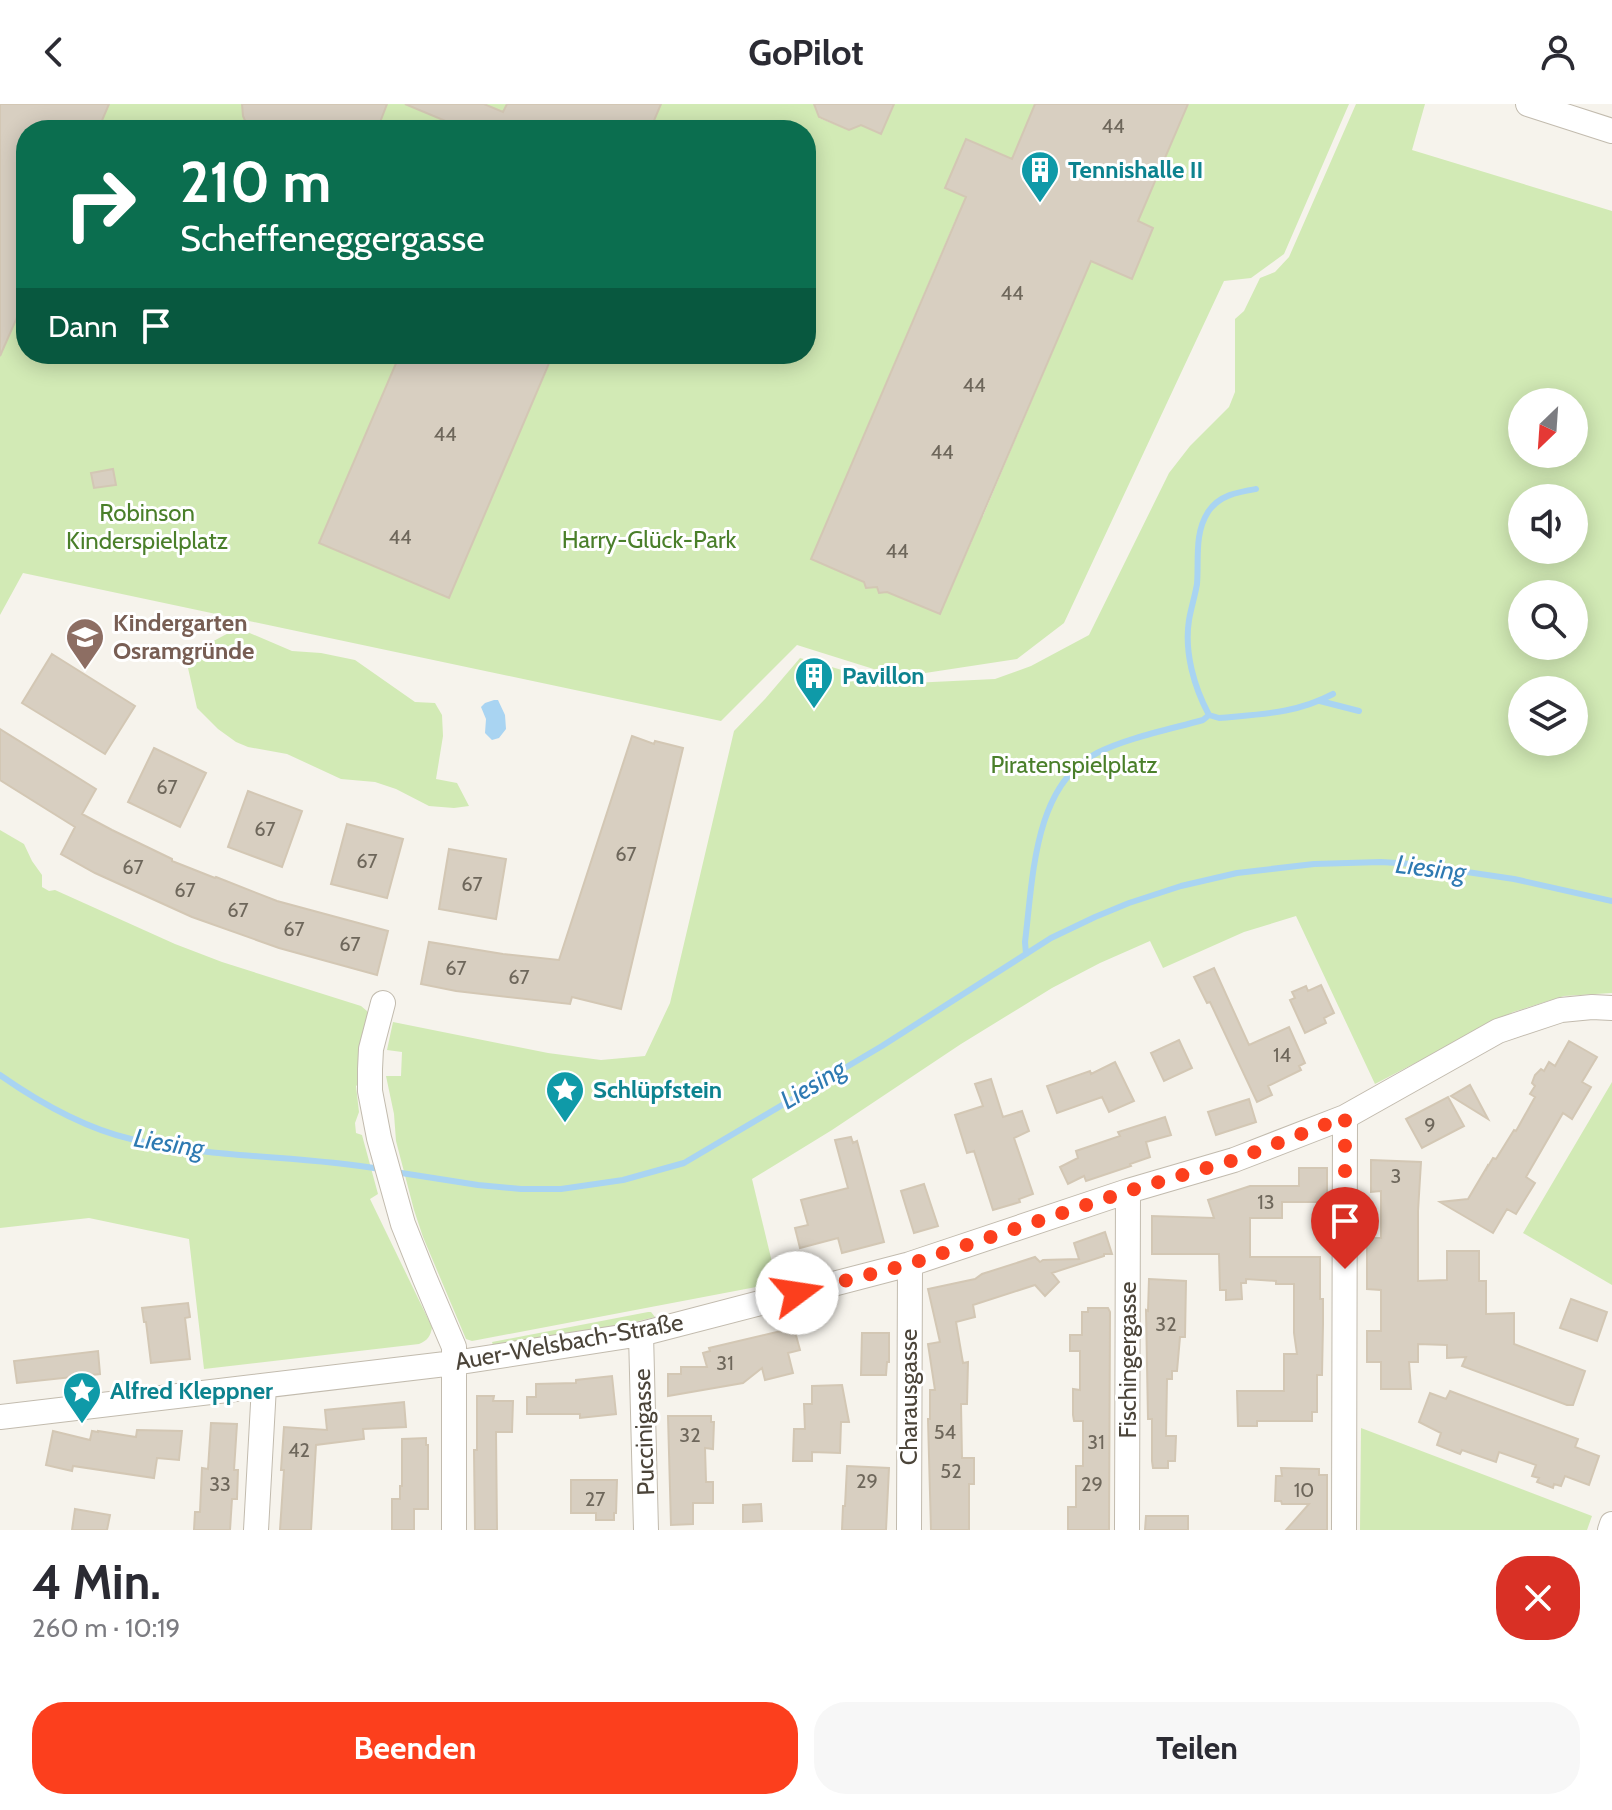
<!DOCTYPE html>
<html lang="de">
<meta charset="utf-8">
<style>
:root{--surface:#fff;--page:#f7f7f7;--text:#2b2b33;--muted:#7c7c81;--accent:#fc3f1d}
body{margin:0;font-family:Cabin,sans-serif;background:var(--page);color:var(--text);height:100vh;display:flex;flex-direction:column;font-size:30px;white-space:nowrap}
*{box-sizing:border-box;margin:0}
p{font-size:26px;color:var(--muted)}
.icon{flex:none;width:44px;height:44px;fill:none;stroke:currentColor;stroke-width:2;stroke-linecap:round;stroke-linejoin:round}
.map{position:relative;height:1426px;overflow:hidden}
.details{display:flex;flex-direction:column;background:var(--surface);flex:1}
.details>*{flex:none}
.guide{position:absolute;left:16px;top:16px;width:800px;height:244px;border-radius:32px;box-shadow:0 4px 20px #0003;background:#0b6e4f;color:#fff;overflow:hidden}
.needle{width:52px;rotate:205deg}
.buttons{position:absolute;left:1508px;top:284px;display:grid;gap:16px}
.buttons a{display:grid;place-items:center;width:80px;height:80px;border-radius:50%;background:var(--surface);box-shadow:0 4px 20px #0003;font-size:40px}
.pin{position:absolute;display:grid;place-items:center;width:68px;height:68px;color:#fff;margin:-82px -34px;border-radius:50% 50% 50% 0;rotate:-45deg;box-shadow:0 0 8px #0007}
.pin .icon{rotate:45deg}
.me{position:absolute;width:88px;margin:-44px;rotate:76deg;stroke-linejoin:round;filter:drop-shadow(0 0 6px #0008)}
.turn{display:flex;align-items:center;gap:28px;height:168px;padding:0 32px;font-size:36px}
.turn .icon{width:104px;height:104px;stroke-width:2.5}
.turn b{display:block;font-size:56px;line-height:68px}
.then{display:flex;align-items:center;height:76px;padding:0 32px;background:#0003;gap:16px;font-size:30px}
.round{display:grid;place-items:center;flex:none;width:84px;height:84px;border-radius:32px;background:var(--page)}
.overview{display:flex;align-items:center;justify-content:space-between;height:136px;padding:0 32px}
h1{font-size:48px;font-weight:700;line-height:60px}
.primary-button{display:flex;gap:16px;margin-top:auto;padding:16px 32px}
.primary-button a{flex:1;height:92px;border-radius:32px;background:var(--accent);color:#fff;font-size:32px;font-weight:700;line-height:92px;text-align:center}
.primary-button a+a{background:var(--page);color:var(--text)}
header{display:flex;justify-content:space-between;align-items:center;height:104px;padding:0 32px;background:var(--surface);font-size:36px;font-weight:700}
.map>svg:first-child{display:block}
.green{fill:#d2eab5;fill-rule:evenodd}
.water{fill:#a9d4f2}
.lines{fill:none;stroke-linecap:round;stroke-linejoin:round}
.stream{stroke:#a9d4f2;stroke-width:6}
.building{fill:#d8cfc1;stroke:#d3c7b4;stroke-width:2}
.minor-casing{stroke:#c2bbae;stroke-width:26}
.minor{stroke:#fff;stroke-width:24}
.route{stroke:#fc3f1d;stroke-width:14;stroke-dasharray:0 25.2}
.labels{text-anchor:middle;stroke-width:6;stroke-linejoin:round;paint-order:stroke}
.number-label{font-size:20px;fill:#6e675b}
.culture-label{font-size:24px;font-weight:bold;fill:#0d838f;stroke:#fff;text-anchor:start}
.park-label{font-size:24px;fill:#4a7f2a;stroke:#fff}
.education-label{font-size:24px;font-weight:bold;fill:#785e54;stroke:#fff;text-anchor:start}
.street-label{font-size:24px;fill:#4b4439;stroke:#fff}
.water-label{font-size:26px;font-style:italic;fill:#2e7ab2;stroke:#fff}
</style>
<header><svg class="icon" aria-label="back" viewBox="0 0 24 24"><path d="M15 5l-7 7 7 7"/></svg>GoPilot<svg class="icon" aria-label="person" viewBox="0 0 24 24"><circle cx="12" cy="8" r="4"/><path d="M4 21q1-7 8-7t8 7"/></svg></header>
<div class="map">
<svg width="1612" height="1426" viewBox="0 0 1612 1426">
<rect width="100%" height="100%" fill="#f6f3ec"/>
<path class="green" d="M109 0H242L243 12 249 26H98Z
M384 0H507L503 10 502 26H377Z
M661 0H814L819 14 849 26 861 21 881 30 891 7 890 4 892 0H1035L1144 102 1176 29 1175 0 1186 5 1189 0H1349L1284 150 1251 174 1224 177 1064 519 1017 555 899 573 797 541 721 617 23 469 0 511V252L19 210 0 201 26 117V250H400L319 438 448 493 552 254 545 250H806V26H650ZM966 36 1060 84 1153 124 1131 174 1035 133 1038 124 945 84ZM955 117 1085 171 983 412 967 406 972 437 940 510 887 488 879 489 877 483 866 484 864 478 811 455Z
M1356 0H1425L1412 46 1612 107V889L1564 892 1513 908 1375 980 1296 812 1244 828 1163 864 1150 837 1100 859 1052 884 961 940 832 1026 752 1075 777 1179 472 1237 466 1235 423 1133 414 1106 396 1037 394 1010 386 972H401L402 948 387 946 393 918 548 949 601 956 645 952 670 899 734 627 765 595 800 554 891 580 995 575 1031 562 1089 531 1169 369 1190 342 1229 303 1235 288V215L1244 207 1260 174 1275 168 1289 153ZM1522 298H1574V350H1522ZM1522 394H1574V446H1522ZM1522 490H1574V542H1522ZM1522 586H1574V638H1522Z
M238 524 292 547 321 549 355 556 415 598 435 599 442 611 443 632 436 675 457 679 469 702 454 704 429 702 396 685 375 678 341 675 287 650 248 643 236 638 218 625 197 604 188 564 206 541Z
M0 726 24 740 32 757 42 771V783L49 787 55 786 175 840 222 858 361 902 367 907 369 913 362 977 356 982 359 1008 355 1019 356 1029 362 1031 378 1090 370 1095 432 1223C431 1232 427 1237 419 1240L204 1265 189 1135 89 1114 0 1124Z
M1612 978V1181L1523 1129Z
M648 1208H651L655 1213 573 1233 494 1244 492 1238Z
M1361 1324 1592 1412 1587 1426H1360Z"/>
<path class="water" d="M494 596H498L505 611 506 625 499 634 492 636 485 629 486 615 481 603 485 599Z"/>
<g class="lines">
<path class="stream" d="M1320 597 1359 607
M1209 611 1219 614C1260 610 1295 610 1333 590
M1026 850 1025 838C1033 776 1033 681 1097 649 1126 634 1171 625 1203 616L1209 611C1194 583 1184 548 1189 516 1191 504 1195 492 1197 480 1199 456 1194 430 1208 408 1219 391 1238 388 1256 385
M0 971C40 999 84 1024 131 1035 213 1055 298 1051 380 1065
M395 1068 478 1081 521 1085H561L623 1076 684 1059 882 942 1051 834 1095 813 1129 799 1181 782 1237 769 1314 760 1381 758 1413 760 1514 775 1612 797"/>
</g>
<path class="building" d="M0 0H109L98 26H26V193L0 252Z
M242 0H387L377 26H249L243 12Z
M405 0H484L503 8 507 0H661L650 26H467Z
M814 0H894L881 30 861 21 849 26 819 13Z
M1035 0H1188L1138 117 1153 124 1132 175 1091 157 940 510 887 488 879 489 877 483 866 484 864 478 811 455 966 93 945 84 966 35 1012 55Z
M400 250H553L449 494 319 439Z
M113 365 116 381 94 384 91 369Z
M52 550 135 602 105 650 22 599Z
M0 625 96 685 82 710 112 726 172 755V757L215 774 216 773 277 797 388 827 377 871 279 844 192 813 95 769 61 750 75 723 0 676Z
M632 632 654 640 655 637 683 644 621 905 572 893 570 900 456 887 421 880 429 838 503 850 559 856Z
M154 644 206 669 180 723 128 698Z
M248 687 302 707 282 763 228 743Z
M347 720 403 735 387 794 331 780Z
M449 745 506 755 496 815 439 805Z
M1214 864 1249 941 1289 923 1305 959 1299 962 1301 966 1268 982 1272 991 1257 998 1210 898 1207 899 1194 873Z
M1321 881 1334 909 1324 914 1326 919 1305 929 1290 896 1295 894 1292 888 1306 882 1308 887Z
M1179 936 1192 964 1164 977 1151 949Z
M1569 937 1597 953 1582 978 1591 983 1572 1015 1563 1009 1526 1073 1535 1079 1516 1110 1507 1105 1493 1129 1440 1098 1468 1095 1487 1063V1064L1493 1054 1496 1055 1514 1026 1516 1027 1535 993 1530 990 1535 982 1532 979 1535 971 1541 965 1544 967 1549 958 1555 962Z
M1115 958 1134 997 1109 1008 1102 993 1057 1009 1047 982 1090 967 1091 970Z
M991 975 1003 1013 1022 1007 1029 1027 1014 1034 1033 1090 1019 1095 1020 1098 993 1106 974 1047 967 1049 955 1011 983 1002 975 980Z
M1470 981 1488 1015 1451 992Z
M1448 993 1464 1022 1422 1044 1406 1015Z
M1249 995 1256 1018 1216 1031 1208 1008Z
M1165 1013 1171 1031 1146 1038 1150 1053 1130 1060 1131 1062 1086 1077 1084 1072 1068 1080 1060 1063 1078 1054 1076 1047 1120 1032 1118 1028Z
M851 1033 853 1039 857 1037 884 1138 842 1149 838 1134 800 1144 795 1124 808 1121 801 1096 848 1084 835 1036Z
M1371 1056 1421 1058 1418 1107V1177L1447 1176V1147H1479V1177H1486V1210L1514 1209V1240L1585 1267 1573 1301H1567L1462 1262 1466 1253 1447 1254V1241L1418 1240V1258H1409L1411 1285H1381V1258H1367V1227H1381V1186L1367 1185V1134H1381V1087L1371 1088Z
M1299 1064H1327V1098H1282V1114H1250V1153H1320V1195H1323V1220L1322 1271H1317V1308H1312V1317H1257V1322H1238L1237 1287H1284V1250H1297L1294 1229V1180H1276V1177L1246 1175V1179H1241L1242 1195 1226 1196V1186H1220L1219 1150H1152V1112L1214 1114 1208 1096 1250 1082H1299Z
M924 1080 938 1122 914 1129 901 1087Z
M1105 1128 1112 1150H1104V1152L1052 1169 1059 1178 1045 1192 1035 1181 973 1201 975 1213 956 1218 963 1259 968 1258 967 1300H961L962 1354H974V1380H969V1426H931L928 1315H930V1286H935L928 1240 940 1238 928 1185 975 1175 982 1170 1035 1153 1040 1158 1043 1156 1079 1155 1074 1139Z
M1149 1175 1186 1177 1185 1233H1180L1177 1267H1172V1275H1167L1166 1332H1176L1175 1357H1168V1364H1153L1152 1357V1315H1148L1146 1206 1148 1207Z
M1571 1195 1607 1208 1597 1237 1560 1224Z
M188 1199 190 1213 185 1214 190 1255 151 1259 146 1218H144L142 1204Z
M1088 1204H1108L1110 1208 1109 1426H1068V1403H1076V1362H1083V1317H1074L1073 1311V1285L1080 1286V1247H1070V1231H1082V1208H1088Z
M794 1224 800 1246 788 1249 793 1269 765 1276 762 1264 743 1279 668 1292V1270H681V1263H707L703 1249 710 1247 709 1244Z
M862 1229H889V1258H887L886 1271H861Z
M98 1247 100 1270 17 1279 14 1257Z
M612 1272 616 1310 580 1314V1310H527V1293H536V1280L576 1279V1276Z
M842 1281 849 1318H841L840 1349 812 1348V1357H793L794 1325H805L804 1300H812V1282Z
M1450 1287 1578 1335 1575 1343 1599 1352 1589 1381 1565 1372 1561 1382 1554 1380 1553 1384 1537 1378 1539 1374 1532 1372 1536 1361 1499 1348 1496 1358 1462 1346 1460 1350 1437 1341 1441 1329 1419 1318 1430 1289 1446 1295Z
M477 1292H494L493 1297H513L512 1328H496L497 1426H475L474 1346H477Z
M404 1298 406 1323 363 1325 364 1335 316 1341 311 1426H280L284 1366H281L284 1323 327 1326 325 1306Z
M668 1312H711V1318H714L713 1345 705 1344 706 1378H713V1399H693V1420L671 1421Z
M211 1319 237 1320 234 1366H238L237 1395H232L230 1426H194L195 1408H200L202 1364 208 1365Z
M137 1326 182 1327 179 1356 157 1354 154 1374 73 1362 72 1367 46 1361 53 1327 90 1336 92 1327 98 1328V1327L136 1333Z
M426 1334V1341H428V1405H414V1426H392V1395H400V1382H402V1335Z
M847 1362 889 1364 886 1426H842L843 1402H845Z
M1281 1364 1319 1365V1371H1327V1426H1286L1309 1400H1282L1281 1397H1275L1276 1372H1282Z
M571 1376H617L616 1409H614V1416H596V1409H571Z
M761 1400 762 1417 743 1418V1401Z
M75 1405 110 1411 107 1426H72Z
M1146 1412H1188V1426H1145Z"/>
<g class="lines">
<defs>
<path id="minor" d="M1528 0 1612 27
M383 899 371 945 370 965V987L379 1034 403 1120 425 1175 454 1243V1426
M641 1230 646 1426
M0 1313 454 1259 641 1230 910 1160 1128 1087 1234 1056 1345 1013 1498 927 1561 906 1592 903 1612 904
M256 1426 264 1282
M909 1426 910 1160
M1127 1426 1128 1087
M1344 1426 1345 1013
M1610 1426 1612 1420"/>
</defs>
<use href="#minor" class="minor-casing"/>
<use href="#minor" class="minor"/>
</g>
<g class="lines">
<path class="route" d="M797 1189 910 1160 1128 1087 1234 1056 1345 1013V1165"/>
</g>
<defs>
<symbol id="building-pin" viewBox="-11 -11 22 30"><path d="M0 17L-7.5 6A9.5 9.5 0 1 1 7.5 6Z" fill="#0f9aa8" stroke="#fff"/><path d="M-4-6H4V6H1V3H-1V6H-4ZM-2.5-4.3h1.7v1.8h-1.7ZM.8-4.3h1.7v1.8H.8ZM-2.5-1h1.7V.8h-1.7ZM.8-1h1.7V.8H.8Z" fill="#fff"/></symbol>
<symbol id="school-pin" viewBox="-11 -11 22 30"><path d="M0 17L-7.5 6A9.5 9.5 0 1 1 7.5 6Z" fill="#8d6e63" stroke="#fff"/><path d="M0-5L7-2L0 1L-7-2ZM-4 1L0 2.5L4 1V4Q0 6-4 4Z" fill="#fff"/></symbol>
<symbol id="sight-pin" viewBox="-11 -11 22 30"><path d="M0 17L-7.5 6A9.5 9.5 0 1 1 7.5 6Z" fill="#0f9aa8" stroke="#fff"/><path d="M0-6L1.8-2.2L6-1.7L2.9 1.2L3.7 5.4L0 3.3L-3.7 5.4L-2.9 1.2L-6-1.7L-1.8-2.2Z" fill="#fff"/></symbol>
</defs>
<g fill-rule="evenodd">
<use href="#building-pin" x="1018" y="44" width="44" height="60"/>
<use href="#school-pin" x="63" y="511" width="44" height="60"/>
<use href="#building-pin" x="792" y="550" width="44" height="60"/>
<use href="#sight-pin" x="543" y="964" width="44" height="60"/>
<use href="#sight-pin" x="60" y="1265" width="44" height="60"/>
</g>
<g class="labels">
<g class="number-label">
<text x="1113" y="29">44</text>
<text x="1012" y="196">44</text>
<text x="974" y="288">44</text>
<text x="445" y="337">44</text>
<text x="942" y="355">44</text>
<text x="400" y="440">44</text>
<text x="897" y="454">44</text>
<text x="167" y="690">67</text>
<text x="265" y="732">67</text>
<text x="626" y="757">67</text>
<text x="367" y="764">67</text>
<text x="133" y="770">67</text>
<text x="472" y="787">67</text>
<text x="185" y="793">67</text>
<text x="238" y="813">67</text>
<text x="294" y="832">67</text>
<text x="350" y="847">67</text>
<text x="456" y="871">67</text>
<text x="519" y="880">67</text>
<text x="1282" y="958">14</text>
<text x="1430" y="1028">9</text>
<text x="1396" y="1079">3</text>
<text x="1266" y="1105">13</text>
<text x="1166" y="1227">32</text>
<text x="725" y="1266">31</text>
<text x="945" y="1335">54</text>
<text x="690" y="1338">32</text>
<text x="1096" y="1345">31</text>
<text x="299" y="1353">42</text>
<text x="951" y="1374">52</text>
<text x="867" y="1384">29</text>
<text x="220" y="1387">33</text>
<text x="1092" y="1387">29</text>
<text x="1304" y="1393">10</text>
<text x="595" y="1402">27</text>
</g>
<g class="culture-label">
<text x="1068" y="74">Tennishalle II</text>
<text x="842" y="580">Pavillon</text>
<text x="593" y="994">Schlüpfstein</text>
<text x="110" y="1295">Alfred Kleppner</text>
</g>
<g class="park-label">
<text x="147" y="417">Robinson<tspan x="147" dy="28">Kinderspielplatz</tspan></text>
<text x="649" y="444">Harry-Glück-Park</text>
<text x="1074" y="669">Piratenspielplatz</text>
</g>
<g class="education-label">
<text x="113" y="527">Kindergarten<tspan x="113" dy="28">Osramgründe</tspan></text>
</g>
<g class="street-label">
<text transform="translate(569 1238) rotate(-10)" y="8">Auer-Welsbach-Straße</text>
<text transform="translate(1128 1256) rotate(-90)" y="8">Fischingergasse</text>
<text transform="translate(909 1293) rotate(-90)" y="8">Charausgasse</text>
<text transform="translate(644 1328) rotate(-92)" y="8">Puccinigasse</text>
</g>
<g class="water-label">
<text transform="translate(1431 764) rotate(7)" y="9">Liesing</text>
<text transform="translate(813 980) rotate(-31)" y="9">Liesing</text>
<text transform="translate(169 1039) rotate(9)" y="9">Liesing</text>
</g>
</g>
</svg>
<div class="buttons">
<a><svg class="needle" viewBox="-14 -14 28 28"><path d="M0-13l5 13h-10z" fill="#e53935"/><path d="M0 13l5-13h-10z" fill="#7c7c81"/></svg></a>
<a><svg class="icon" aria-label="sound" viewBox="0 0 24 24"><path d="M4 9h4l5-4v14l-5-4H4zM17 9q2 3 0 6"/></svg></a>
<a><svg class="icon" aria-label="search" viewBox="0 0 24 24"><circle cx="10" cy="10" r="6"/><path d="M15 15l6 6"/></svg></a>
<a><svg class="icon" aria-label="layers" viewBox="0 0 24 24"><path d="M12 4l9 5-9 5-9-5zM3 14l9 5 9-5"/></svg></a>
</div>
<div class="pin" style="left:1345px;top:1165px;background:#d93025"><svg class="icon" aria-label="arrive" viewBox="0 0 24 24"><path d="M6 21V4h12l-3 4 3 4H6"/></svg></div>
<svg class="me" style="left:797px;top:1189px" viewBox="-20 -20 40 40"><circle r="19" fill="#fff"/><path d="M0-13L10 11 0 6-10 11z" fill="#fc3f1d"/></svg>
<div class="guide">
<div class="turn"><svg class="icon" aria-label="right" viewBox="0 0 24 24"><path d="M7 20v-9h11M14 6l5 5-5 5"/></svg><div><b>210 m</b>Scheffeneggergasse</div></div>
<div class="then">Dann<svg class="icon" aria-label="arrive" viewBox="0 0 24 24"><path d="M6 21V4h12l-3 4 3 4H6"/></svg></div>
</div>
</div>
<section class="details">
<div class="overview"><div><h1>4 Min.</h1><p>260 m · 10:19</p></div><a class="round" style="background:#d93025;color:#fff"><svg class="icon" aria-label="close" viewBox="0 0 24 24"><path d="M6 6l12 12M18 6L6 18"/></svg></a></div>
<div class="primary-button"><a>Beenden</a><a>Teilen</a></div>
</section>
